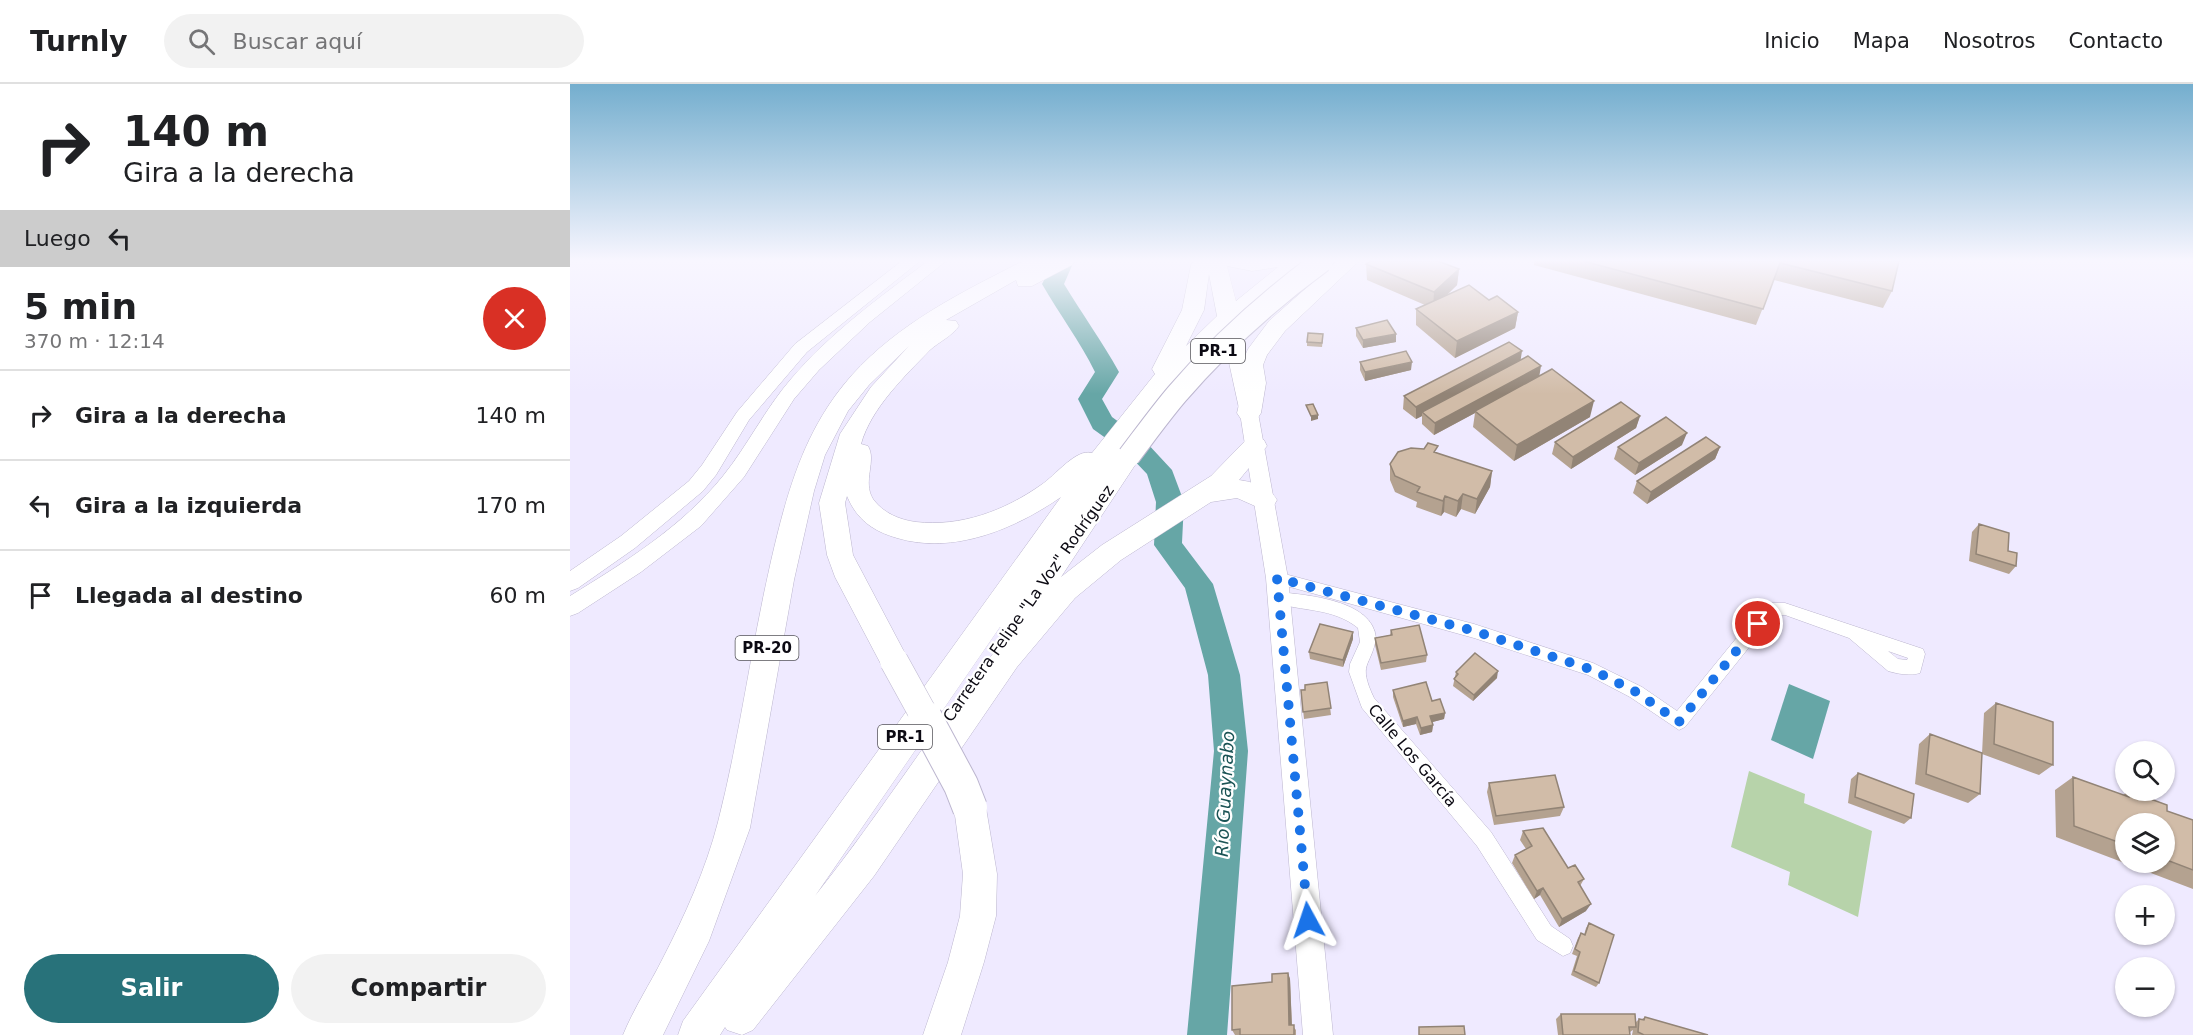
<!DOCTYPE html>
<html lang="es">
<meta charset="utf-8">
<style>
:root{--surface:#fff;--page:#f2f2f2;--text:#202124;--muted:#757577;--line:#e0e0e0;--accent:#28727a}
body{margin:0;font-family:"DejaVu Sans",sans-serif;background:var(--page);color:var(--text);height:100vh;display:flex;flex-direction:column;font-size:22px;white-space:nowrap}
*{box-sizing:border-box;margin:0}
p{font-size:20px;color:var(--muted)}
.icon{flex:none;width:33px;height:33px;fill:none;stroke:currentColor;stroke-width:2;stroke-linecap:round;stroke-linejoin:round}
.map{position:relative;flex:1;overflow:hidden}
.sheet{display:flex;flex-direction:column;background:var(--surface);width:570px}
.sheet>*{flex:none}
.top-card{background:#fff;color:var(--text);overflow:hidden}
.tools{position:absolute;left:1545px;top:657px;display:grid;gap:12px}
.tools a{display:grid;place-items:center;width:60px;height:60px;border-radius:50%;background:var(--surface);box-shadow:0 2px 4px #0004;font-size:30px}
.pin{position:absolute;display:grid;place-items:center;width:51px;height:51px;color:#fff;margin:-26px;border:3px solid #fff;border-radius:50%;box-shadow:0 2px 6px #0007}
.me{position:absolute;width:66px;margin:-33px;rotate:355deg;stroke-linejoin:round;filter:drop-shadow(0 0 4px #0008)}
.turn{display:flex;align-items:center;gap:21px;height:126px;padding:0 24px;font-size:27px}
.turn .icon{width:78px;height:78px;stroke-width:2.5}
.turn b{display:block;font-size:42px;line-height:51px}
.then{display:flex;align-items:center;height:57px;padding:0 24px;background:#0003;gap:12px;font-size:22px}
.round{display:grid;place-items:center;flex:none;width:63px;height:63px;border-radius:32px;background:var(--page)}
.head{display:flex;align-items:center;justify-content:space-between;height:102px;padding:0 24px}
h1{font-size:36px;font-weight:600;line-height:45px}
.cta{display:flex;gap:12px;margin-top:auto;padding:12px 24px}
.cta a{flex:1;height:69px;border-radius:36px;background:var(--accent);color:#fff;font-size:24px;font-weight:600;line-height:69px;text-align:center}
.cta a+a{background:var(--page);color:var(--text)}
ul{padding:0;list-style:none}
li{display:flex;align-items:center;gap:18px;height:90px;padding:0 24px;border-top:2px solid var(--line)}
li div{flex:1}
li b{display:block;font-size:22px}
li em{font-style:normal}
header{display:flex;align-items:center;gap:36px;box-sizing:border-box;height:84px;padding:0 30px;background:var(--surface);border-bottom:2px solid var(--line)}
header strong{font-size:28px}
nav{display:flex;gap:33px;margin-inline-start:auto;font-size:21px}
.search{width:420px;height:54px;background:var(--page);display:flex;align-items:center;gap:15px;box-sizing:border-box;padding:0 21px;border-radius:33px;color:var(--muted);font-size:22px}
main{display:flex;flex:1;min-height:0}
.map>svg:first-child{display:block}
.green{fill:#b7d3aa}
.water{fill:#66a6a6}
.lines{fill:none;stroke-linecap:round;stroke-linejoin:round}
.river{fill:#66a6a6;fill-rule:evenodd}
.street-casing{stroke:#bcb6cf;stroke-width:1}
.secondary-casing{stroke:#bcb6cf;stroke-width:1}
.highway-casing{stroke:#bcb6cf;stroke-width:1}
.street{fill:#fff;fill-rule:evenodd}
.secondary{fill:#fff;fill-rule:evenodd}
.highway{fill:#fff;fill-rule:evenodd}
.highway-bridge-far2-casing{stroke:#bcb6cf;stroke-width:24;stroke-linecap:butt}
.highway-bridge-far1-casing{stroke:#bcb6cf;stroke-width:29;stroke-linecap:butt}
.highway-bridge-casing{stroke:#bcb6cf;stroke-width:36;stroke-linecap:butt}
.highway-bridge-far2{stroke:#fff;stroke-width:22}
.highway-bridge-far1{stroke:#fff;stroke-width:28}
.highway-bridge{stroke:#fff;stroke-width:34}
.wall{fill:#b4a290;fill-rule:evenodd}
.shaded-wall{fill:#928476}
.building{fill:#d1bca8;stroke:#928476;stroke-width:1.5}
.route{stroke:#1a73e8;stroke-width:10;stroke-dasharray:0 18}
.labels{text-anchor:middle;stroke-width:4.5;stroke-linejoin:round;paint-order:stroke}
.shield{fill:#fff;stroke:#55545a;stroke-width:1.5}
.shield-label{font-size:15px;font-weight:bold;fill:#0c0a13}
.street-label{font-size:16px;fill:#0c0a13;stroke:#fff}
.water-label{font-size:18px;font-style:italic;fill:#1a5354;stroke:#fff}
</style>
<header>
<strong>Turnly</strong>
<div class="search"><svg class="icon" aria-label="search" viewBox="0 0 24 24"><circle cx="10" cy="10" r="6"/><path d="M15 15l6 6"/></svg>Buscar aquí</div>
<nav><a>Inicio</a><a>Mapa</a><a>Nosotros</a><a>Contacto</a></nav>
</header>
<main>
<section class="sheet">
<div class="top-card">
<div class="turn"><svg class="icon" aria-label="right" viewBox="0 0 24 24"><path d="M7 20v-9h11M14 6l5 5-5 5"/></svg><div><b>140 m</b>Gira a la derecha</div></div>
<div class="then">Luego<svg class="icon" aria-label="left" viewBox="0 0 24 24"><path d="M17 20v-9H6M10 6l-5 5 5 5"/></svg></div>
</div>
<div class="head"><div><h1>5 min</h1><p>370 m · 12:14</p></div><a class="round" style="background:#d93025;color:#fff"><svg class="icon" aria-label="close" viewBox="0 0 24 24"><path d="M6 6l12 12M18 6L6 18"/></svg></a></div>
<ul>
<li><svg class="icon" aria-label="right" viewBox="0 0 24 24"><path d="M7 20v-9h11M14 6l5 5-5 5"/></svg><div><b>Gira a la derecha</b></div><em>140 m</em></li>
<li><svg class="icon" aria-label="left" viewBox="0 0 24 24"><path d="M17 20v-9H6M10 6l-5 5 5 5"/></svg><div><b>Gira a la izquierda</b></div><em>170 m</em></li>
<li><svg class="icon" aria-label="arrive" viewBox="0 0 24 24"><path d="M6 21V4h12l-3 4 3 4H6"/></svg><div><b>Llegada al destino</b></div><em>60 m</em></li>
</ul>
<div class="cta"><a>Salir</a><a>Compartir</a></div>
</section>
<div class="map">
<svg width="1623" height="951" viewBox="0 0 1623 951">
<rect width="100%" height="100%" fill="#efeaff"/>
<path class="green" d="M1179 687 1235 710 1234 719 1302 747 1288 833 1218 801 1220 788 1161 763Z"/>
<path class="water" d="M1219 600 1260 617 1243 675 1201 656Z"/>
<g class="lines">
<path class="river" d="M484 177H504L494 200C512 230 532 257 549 288L532 315 542 333 576 358 602 386 614 418 612 459 643 500 670 591 678 667 657 951H617L644 667 638 591 615 504 584 461 586 418 577 390 558 370 523 345 508 315 525 288C510 257 489 230 472 200Z"/>
<defs>
<path id="street" d="M707 488 904 540 1023 579 1072 603 1107 627 1195 519H1215L1353 565 1355 570 1350 589C1340 592 1328 590 1318 587L1279 554 1215 531H1205L1115 643 1109 646 1060 613 1018 591 904 554 702 498 699 494 702 490ZM1318 567 1338 574 1337 576 1328 575Z
M708 508C737 511 803 516 806 554 801 584 787 578 804 614L921 748 981 842 1000 855 1003 862 1000 869 993 872 967 856 907 762 792 624 779 588 780 580 790 558 788 544C762 523 732 528 703 518L700 514 703 510Z"/>
<path id="secondary" d="M332 177H350L237 268 179 336 146 391 133 407 65 464 8 504 0 507V487L51 452 119 397 132 381 167 328 225 260Z
M358 177H376L300 238 249 286 224 315 174 393 131 442 71 488 8 529 0 532V512C55 478 112 443 153 392 178 361 195 325 221 295 260 249 310 213 358 177Z
M658 232 664 233 666 237 688 329 718 494 763 951H733L696 494 670 329 650 237 652 233Z"/>
<path id="highway" d="M453 177H505L502 181 462 202H448L446 196 376 236 386 237 389 242C382 252 369 258 360 266 335 292 301 324 291 360L298 362C307 377 292 397 303 415 313 429 330 436 346 438 391 443 434 427 471 401 485 392 506 364 522 369L585 290 582 285 612 226 621 181 624 177H738L666 239 600 302 553 363 551 366 559 363 568 366 571 372 491 493 532 461 641 392 676 356 685 353 694 356 697 362 669 396C683 398 700 403 707 416L703 423 694 426 667 414 641 418 551 476 505 514 447 583 304 792 183 946 172 951 157 946 155 943 150 951H108L113 937 491 413C445 445 383 471 327 454 303 447 287 436 277 412L275 419 283 471 339 577 334 586 324 590 314 586 265 493 257 471 249 419 270 350 301 303 339 262 299 301 278 327 255 371 244 407 224 496 180 744 139 857 93 951H53C64 924 80 900 93 874 115 831 136 785 148 738 170 652 181 564 201 477 217 408 234 345 282 291 329 239 392 208 453 177ZM657 182 682 187 708 183 666 217ZM639 190 647 232 616 262 634 226ZM430 543 433 549 438 551C369 635 313 727 245 812Z
M767 177H789L715 247 697 271 693 281 696 299 691 329 687 335 679 337 671 335 667 329 674 299 671 281 678 265 699 237Z
M400 708 412 713 416 724 427 790 426 832 414 878 391 951H353L378 878 390 832 393 790 384 724 388 713Z"/>
</defs>
<use href="#street" class="street-casing"/>
<use href="#secondary" class="secondary-casing"/>
<use href="#highway" class="highway-casing"/>
<use href="#street" class="street"/>
<use href="#secondary" class="secondary"/>
<use href="#highway" class="highway"/>
<defs>
<path id="highway-bridge-far2" d="M559 372C575 351 590 330 607 310 650 260 699 216 752 177"/>
<path id="highway-bridge-far1" d="M324 577 356 635"/>
<path id="highway-bridge" d="M355 634 391 701 400 724"/>
</defs>
<use href="#highway-bridge-far2" class="highway-bridge-far2-casing"/>
<use href="#highway-bridge-far1" class="highway-bridge-far1-casing"/>
<use href="#highway-bridge" class="highway-bridge-casing"/>
<use href="#highway-bridge-far2" class="highway-bridge-far2"/>
<use href="#highway-bridge-far1" class="highway-bridge-far1"/>
<use href="#highway-bridge" class="highway-bridge"/>
</g>
<path class="wall" d="M964 177H1329L1322 207 1313 224 1204 196 1186 241 964 181Z
M796 180 889 185 887 201 877 211 919 216 948 228 945 244 885 274 846 241V225L855 221 797 196Z
M786 244 826 258 793 264 786 252Z
M753 254 752 263 737 262V258Z
M950 276 1020 333 944 377 903 343 905 329 864 351 852 340V332L846 335 833 325 834 312Z
M790 278 841 286 795 297 790 286Z
M1070 332 1066 344 1001 385 982 370 985 358Z
M1112 361 1065 391 1044 375 1048 363Z
M1150 363 1145 375 1077 420 1063 409 1067 397Z
M867 369 922 387 920 403 905 430 891 425 886 433 874 428 871 432 846 423 847 418 825 408 820 396V380Z
M1409 440 1438 467 1446 482 1439 490 1399 477 1402 448Z
M821 546 857 571 856 578 811 586 805 561V554L820 551Z
M783 555 773 583 740 575 739 568Z
M886 588 927 594 903 617 883 602Z
M757 598 761 631 734 635 731 606Z
M823 606 862 617 875 629 874 635 862 638 863 641 862 648 850 651 846 640 833 643 823 613Z
M1426 619 1483 681 1469 691 1412 670 1414 629Z
M1360 650 1410 710 1398 719 1345 700 1349 660Z
M1288 689 1341 734 1334 740 1278 719 1281 695Z
M1503 693 1553 711 1559 707 1597 727 1623 736V805L1486 753 1485 706ZM1556 740H1594V778H1556Z
M919 699 994 723 990 732 924 741 917 708Z
M953 747 998 784 1014 795 1010 802 1016 827 989 843 970 811 964 815 942 779 945 771 956 765 950 756Z
M1019 839 1029 899 1026 903 1001 891 1007 872 1002 870 1008 854 1011 849 1014 851 1016 844Z
M718 889 720 895 722 941 726 946V951H665L662 946 702 898Z
M991 930 1066 938 1069 935H1072L1075 933 1138 951H1062L1063 946 1060 948V951H988L986 935Z"/>
<path class="shaded-wall" d="M889 185 887 201 863 224 864 208Z
M948 228 945 244 885 274 887 257Z
M826 250V258L793 264V256Z
M952 267 950 280 852 328V332L846 335V323Z
M842 278 841 286 795 297V288Z
M971 282 969 294 905 327V329L864 351 865 339Z
M1024 317 1020 333 944 377 947 361Z
M748 331V335L741 337V332Z
M1070 332 1066 344 1001 385 1003 373Z
M1117 349 1112 361 1065 391 1069 379Z
M1150 363 1145 375 1077 420 1081 408Z
M922 387 920 403 905 430 907 415Z
M893 410 891 425 886 433 888 417Z
M875 412 874 428 871 432 873 417Z
M783 548V555L773 583V576Z
M928 587 927 594 903 617 904 611Z
M875 629 874 635 859 639 860 632Z
M847 633 846 640 833 643V637Z
M863 641 862 648 850 651 851 644Z
M973 804 970 811 964 815 967 807Z
M1021 820 1016 827 989 843 992 835Z
M718 889 720 895 722 947 719 941Z"/>
<path class="building" d="M801 177H868L889 185 864 208 796 180Z
M1013 177H1329L1322 207 1210 179 1193 225Z
M899 201 919 216 927 212 948 228 887 257 846 225Z
M817 236 826 250 793 256 786 244Z
M738 249 753 250 752 259 737 258Z
M939 258 952 267 846 323 834 312Z
M836 267 842 278 795 288 790 278Z
M958 272 971 282 865 339 852 328Z
M982 285 1024 317 947 361 905 327Z
M1051 318 1070 332 1003 373 985 358Z
M743 320 748 331 741 332 736 321Z
M1096 333 1117 349 1069 379 1048 363Z
M1136 353 1150 363 1081 408 1067 397Z
M858 359 868 362 864 368 922 387 907 415 893 410 888 417 875 412 873 417 847 408 850 403 825 392 820 380 828 368 841 364 854 365Z
M1409 440 1439 449 1438 467 1447 469 1446 482 1406 470Z
M750 540 783 548 773 576 739 568Z
M849 541 857 571 811 579 805 554 822 551 821 546Z
M905 569 928 587 904 611 884 595 888 590 886 588Z
M757 598 761 624 733 628 731 606H735V601Z
M856 598 862 617 870 615 875 629 860 632 863 641 851 644 847 633 833 637 823 606Z
M1426 619 1483 638V681L1424 660Z
M1360 650 1412 669 1410 710 1356 690Z
M1288 689 1344 710 1341 734 1285 713Z
M985 691 994 723 926 732 919 699Z
M1503 693 1559 713V707L1597 721V727L1623 736V786L1594 775V740H1556V761L1504 742Z
M973 744 998 784 1005 781 1014 795 1008 798 1021 820 992 835 973 804 967 807 945 771 962 762 953 747Z
M1019 839 1044 851 1029 899 1004 887 1010 868 1005 865 1011 849 1015 851Z
M718 889 719 941H724V951H670V945L662 946V902L702 898V890Z
M991 930H1065L1066 943H1059L1060 951H993Z
M1075 933 1138 951H1074L1068 948 1069 935 1074 936Z
M894 942 895 951H849V943Z"/>
<linearGradient id="sky" x2="0" y2="1"><stop stop-color="#74aece"/><stop offset="0.57" stop-color="#f8f6ff"/><stop offset="1" stop-color="#f8f6ff" stop-opacity="0"/></linearGradient>
<rect width="1623" height="310" fill="url(#sky)"/>
<g class="lines">
<path class="route" d="M738 836 707 494 904 547 1023 586 1066 608 1109 638 1188 540"/>
</g>
<g class="labels">
<g class="shield">
<rect x="621" y="255" width="54" height="24" rx="4.5"/>
<rect x="165.5" y="552" width="63" height="24" rx="4.5"/>
<rect x="308" y="641" width="54" height="24" rx="4.5"/>
</g>
<g class="shield-label">
<text x="648" y="272">PR-1</text>
<text x="197" y="569">PR-20</text>
<text x="335" y="658">PR-1</text>
</g>
<g class="street-label">
<text transform="translate(458 519) rotate(-55)" y="6">Carretera Felipe "La Voz" Rodríguez</text>
<text transform="translate(843 671) rotate(50)" y="6">Calle Los García</text>
</g>
<g class="water-label">
<text transform="translate(655 710) rotate(-87)" y="6">Río Guaynabo</text>
</g>
</g>
</svg>
<div class="tools">
<a><svg class="icon" aria-label="search" viewBox="0 0 24 24"><circle cx="10" cy="10" r="6"/><path d="M15 15l6 6"/></svg></a>
<a><svg class="icon" aria-label="layers" viewBox="0 0 24 24"><path d="M12 4l9 5-9 5-9-5zM3 14l9 5 9-5"/></svg></a>
<a>+</a>
<a>−</a>
</div>
<div class="pin" style="left:1188px;top:540px;background:#d93025"><svg class="icon" aria-label="arrive" viewBox="0 0 24 24"><path d="M6 21V4h12l-3 4 3 4H6"/></svg></div>
<svg class="me" style="left:738px;top:836px" viewBox="-20 -20 40 40"><path d="M0-17L14 15 0 8-14 15z" fill="#1a73e8" stroke="#fff" stroke-width="4"/></svg>
</div>
</main>
